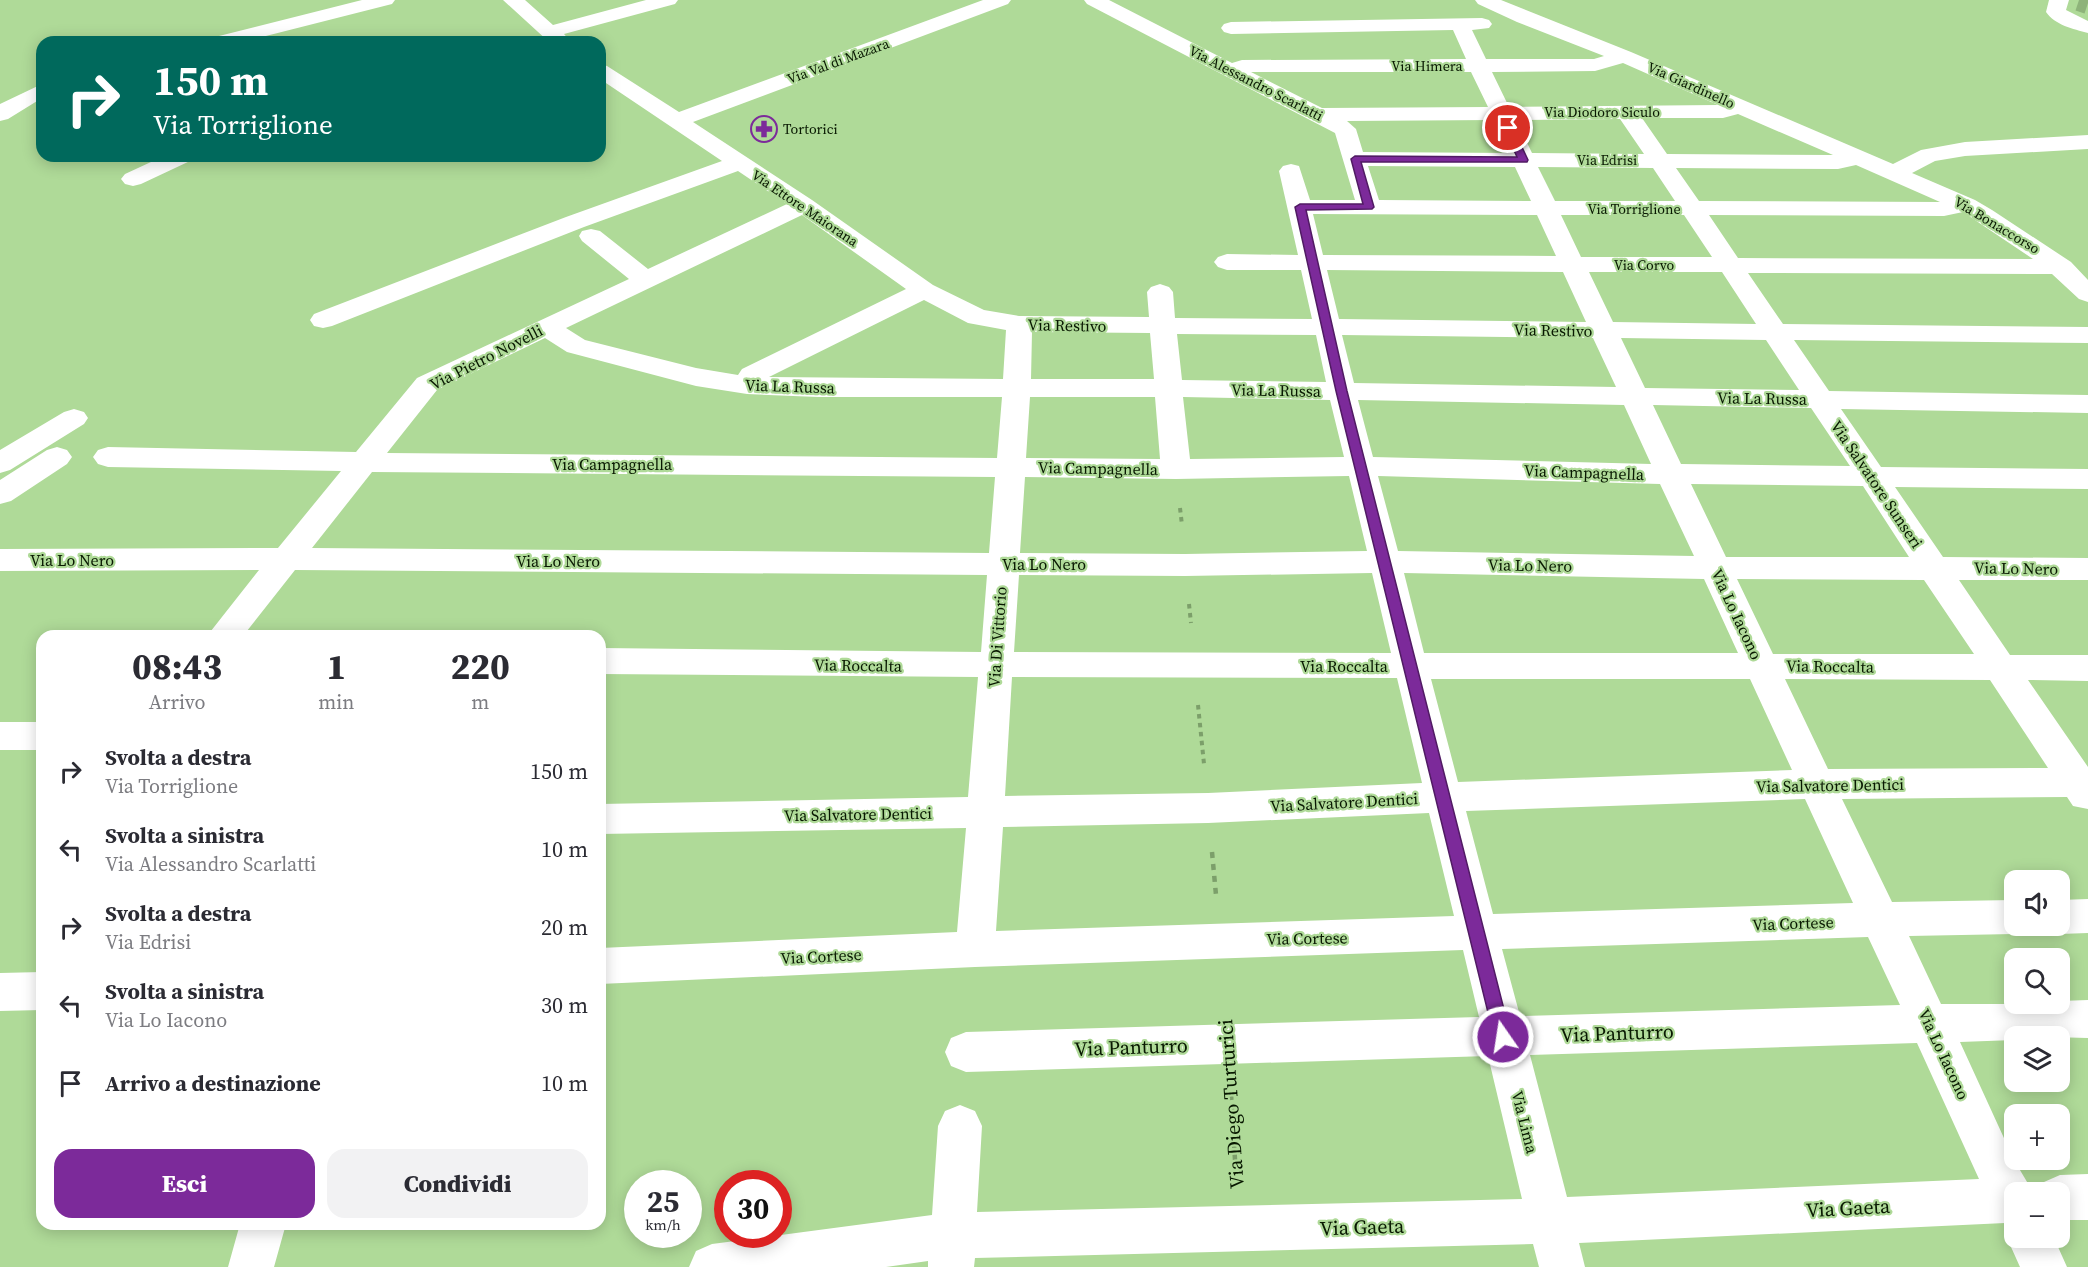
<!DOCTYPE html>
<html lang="it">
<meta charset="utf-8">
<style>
:root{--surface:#fff;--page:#f2f2f3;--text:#2b2b33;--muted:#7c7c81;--accent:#7c2a9a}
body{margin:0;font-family:"Source Serif 4",serif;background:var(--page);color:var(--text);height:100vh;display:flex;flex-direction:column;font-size:22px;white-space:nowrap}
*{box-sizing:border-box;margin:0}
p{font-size:20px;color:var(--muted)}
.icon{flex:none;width:33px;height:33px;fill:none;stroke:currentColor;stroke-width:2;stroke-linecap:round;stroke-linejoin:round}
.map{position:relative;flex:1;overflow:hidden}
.drawer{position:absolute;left:36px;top:630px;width:570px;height:600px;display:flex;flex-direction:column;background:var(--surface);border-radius:18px;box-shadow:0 3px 15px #0003}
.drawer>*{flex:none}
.banner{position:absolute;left:36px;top:36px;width:570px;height:126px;border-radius:18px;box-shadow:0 3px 15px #0003;background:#00695c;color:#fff;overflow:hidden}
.controls{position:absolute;left:2004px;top:870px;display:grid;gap:12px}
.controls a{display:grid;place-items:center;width:66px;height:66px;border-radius:12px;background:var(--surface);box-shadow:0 3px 15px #0003;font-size:30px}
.speed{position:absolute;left:624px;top:1170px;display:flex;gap:12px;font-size:30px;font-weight:700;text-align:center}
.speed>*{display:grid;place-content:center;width:78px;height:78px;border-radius:50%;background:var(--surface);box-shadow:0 3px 15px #0003;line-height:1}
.speed small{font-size:15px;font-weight:400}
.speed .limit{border:9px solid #d22;background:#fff;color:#111}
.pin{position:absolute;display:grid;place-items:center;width:51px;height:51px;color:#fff;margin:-26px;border:3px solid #fff;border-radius:50%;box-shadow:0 2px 6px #0007}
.me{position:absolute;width:66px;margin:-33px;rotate:347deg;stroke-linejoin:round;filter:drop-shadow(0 0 4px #0008)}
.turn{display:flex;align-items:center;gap:21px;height:126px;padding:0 18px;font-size:27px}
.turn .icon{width:78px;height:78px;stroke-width:2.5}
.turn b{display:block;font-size:42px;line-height:51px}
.eta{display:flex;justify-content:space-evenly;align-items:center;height:102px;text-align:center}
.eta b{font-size:36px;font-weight:800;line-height:42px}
.button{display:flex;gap:12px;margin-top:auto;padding:12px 18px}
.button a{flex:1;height:69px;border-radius:18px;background:var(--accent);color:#fff;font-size:24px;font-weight:800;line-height:69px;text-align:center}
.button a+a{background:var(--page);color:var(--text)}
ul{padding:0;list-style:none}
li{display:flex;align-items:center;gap:18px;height:78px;padding:0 18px}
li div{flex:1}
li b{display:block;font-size:22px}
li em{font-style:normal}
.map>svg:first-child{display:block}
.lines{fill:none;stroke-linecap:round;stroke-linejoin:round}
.highway-tunnel{stroke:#8eb37a;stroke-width:22;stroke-dasharray:22 10;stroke-linecap:butt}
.path-far1{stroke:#7c9f6a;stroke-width:4;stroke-dasharray:4.5 4.5;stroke-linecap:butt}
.path{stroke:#7c9f6a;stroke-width:4.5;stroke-dasharray:6 6;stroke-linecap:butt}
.minor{fill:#fff;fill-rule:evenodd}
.route{fill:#7c2a9a;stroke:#511b64;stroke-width:1.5}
.labels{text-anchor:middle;stroke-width:4.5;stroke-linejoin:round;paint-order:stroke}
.far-street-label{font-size:14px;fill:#081801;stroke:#afda98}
.far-poi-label{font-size:14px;fill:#081801;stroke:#afda98;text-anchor:start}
.street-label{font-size:16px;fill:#081801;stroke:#afda98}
.near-street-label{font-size:20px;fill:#081801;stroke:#afda98}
</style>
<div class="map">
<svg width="2088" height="1267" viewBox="0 0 2088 1267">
<rect width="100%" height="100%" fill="#afda98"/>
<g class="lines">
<path class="highway-tunnel" d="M2079 0 2088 3"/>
<path class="path-far1" d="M1180 508 1182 525
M1189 604 1191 623
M1198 705 1204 764"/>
<path class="path" d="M1212 852 1216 895
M1231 1094 1236 1176"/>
<path class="minor" d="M362 0H395L392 4 242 42H208L211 38Z
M503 0H525L553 25 646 0H678L675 4 564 34 571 42H549Z
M983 0H1011L1008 4 693 122 812 200 933 285 984 310 1019 316 1149 317 1147 292 1151 287 1160 284 1169 287 1173 292 1175 318 1312 319 1301 270H1227L1218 267 1214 262 1218 257 1227 254 1298 255 1279 171 1283 166 1291 164 1299 166 1310 200H1355L1335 133 1087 4 1084 0H1109L1232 63 1242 60 1466 59 1453 30 1231 34 1224 32 1221 28 1224 24 1231 22 1482 18 1489 20 1492 24 1489 28 1472 30 1486 59H1594L1604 56 1517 22 1478 4 1475 0H1501L1631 52 1893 164 1921 150 1965 142 2088 135V149L1965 156 1935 161 1912 173 1975 200 1992 210 2071 262 2088 280V302L2079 299 2052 274 1748 273 1783 324 2088 327V343L1794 340 1829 391 2088 395V413L1841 409 1881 467 2088 469V489L1895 487 1943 557 2088 558V580H1959L2010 655H2088V681L2028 680 2088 767V809L2073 806 2067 797 1842 799 1892 902 2014 900V926H2030L2028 929 2014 934 1909 936 1941 1004H2060V1001L2088 1000V1038L2014 1036V1040L1960 1042 2014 1160 2033 1192H2014V1238H2054L2067 1267H2020L2007 1238 2012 1226 2005 1223 1579 1243 1585 1267H1539L1533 1244 975 1258 974 1267H928V1261L886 1267H689L696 1251 712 1244 932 1215 938 1126 945 1111 960 1105 975 1111 982 1126 977 1212 1522 1199 1488 1056 966 1072 951 1066 945 1052 951 1038 966 1032 1479 1017 1463 950 975 967 600 984V948L957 932 966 828 600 834V804L968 797 978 677 600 674V648L981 652 987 575 295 570 243 636H207L259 570 0 571V549L278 548 341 471 108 467 98 464 93 457 98 450 108 447 356 452 417 378 629 279 582 241 579 236 582 231 591 229 600 231 648 269 787 204 738 171 584 227 332 326 323 328 314 326 310 320 314 314 566 217 722 161 600 79V64L607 66 679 112ZM1623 63 1718 105 1509 107 1492 72 1595 71ZM1251 72H1471L1488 107 1322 108ZM1738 114 1833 155 1667 154 1642 118H1723ZM1620 119 1644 154 1532 153 1516 120ZM1494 120 1509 153 1363 152 1356 129 1347 121ZM1856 165 1940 202 1699 201 1676 168 1838 169ZM1368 166 1515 167 1531 201 1379 200ZM1538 167 1653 168 1675 201H1555ZM1963 212 2033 259 1738 258 1709 215 1944 216ZM1313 214 1537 215 1556 256 1323 255ZM802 215 906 289 742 369 738 375 696 368 585 340 566 328ZM1561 215H1684L1712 257H1581ZM1327 270 1563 272 1586 322 1339 319ZM1589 272H1722L1756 324 1613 322ZM924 300 968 323 1006 330 1003 379 769 377ZM1032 332 1150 333 1154 379H1031ZM1177 334 1316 335 1326 382 1182 380ZM1342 335 1593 338 1616 387 1354 383ZM545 338 567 352 696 386 747 394 818 397H1002L997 458 387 453 437 390ZM1621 338 1766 340 1799 390 1645 388ZM1030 397H1155L1160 459 1026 458ZM1183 397 1330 400 1344 457 1190 459ZM1358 400 1624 405 1651 464 1373 457ZM1653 405 1811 408 1850 466 1681 464ZM372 472 995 477 989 553 312 548ZM1349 476 1367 551 1185 554 1020 553 1025 477 1176 479ZM1378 476 1660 484 1694 556 1398 551ZM1691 484 1863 486 1909 557H1726ZM1372 573 1391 653 1014 652 1019 575 1185 576ZM1404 573 1704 579 1738 653H1424ZM1737 579 1924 580 1974 654H1773ZM1012 677 1397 678 1422 783 1208 793 1005 796ZM1431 679H1750L1792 770 1458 782ZM1785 679 1990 680 2048 768 1828 769ZM1805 799 1853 903 1493 914 1466 811ZM1429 813 1454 916 996 931 1003 827 1208 823ZM1868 937 1900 1005 1520 1016 1502 949ZM1917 1043 1979 1179 1567 1197 1530 1055Z
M2049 0H2069L2066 10 2088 21V33C2073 29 2055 25 2046 12Z
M42 84V98L8 119 0 121V104Z
M164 156H193L190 161 141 184 133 186 125 184 121 179 125 174Z
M74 409 84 412 88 418 84 424 10 470 0 473V450L64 412Z
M57 447 67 450 72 457 67 464 11 501 0 504V480L47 450Z
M0 722H42V750H0Z
M2088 899V933L2060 934 2046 929 2044 926H2060V900Z
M42 972V1010L0 1011V973Z
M2088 1174V1220H2060V1192H2040L2044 1182 2060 1175Z
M240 1224H286L274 1267H228Z"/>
</g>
<path class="route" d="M1508 125 1513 128 1528 160 1527 162H1361L1374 207 1372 209 1306 210 1347 391 1511 1037 1509 1042 1503 1045 1497 1042 1494 1037 1336 391 1295 207 1300 204H1363L1351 159 1355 156 1517 157 1504 128Z"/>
<defs>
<symbol id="pharmacy-ring" viewBox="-11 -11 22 22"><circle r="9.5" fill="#afda98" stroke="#7c2a9a" stroke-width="1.5"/><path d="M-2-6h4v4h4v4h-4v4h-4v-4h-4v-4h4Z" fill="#7c2a9a"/></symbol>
</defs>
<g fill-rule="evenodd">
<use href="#pharmacy-ring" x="749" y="114" width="30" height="30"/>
</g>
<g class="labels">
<g class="far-street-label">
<text transform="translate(838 61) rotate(-20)" y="5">Via Val di Mazara</text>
<text x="1427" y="71">Via Himera</text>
<text transform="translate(1256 83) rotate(27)" y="5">Via Alessandro Scarlatti</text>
<text transform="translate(1691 85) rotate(24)" y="5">Via Giardinello</text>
<text x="1602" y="117">Via Diodoro Siculo</text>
<text x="1607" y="165">Via Edrisi</text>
<text transform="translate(805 208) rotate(34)" y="5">Via Ettore Maiorana</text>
<text x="1634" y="214">Via Torriglione</text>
<text transform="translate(1997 225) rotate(31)" y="5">Via Bonaccorso</text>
<text x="1644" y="270">Via Corvo</text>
</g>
<g class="far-poi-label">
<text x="783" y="134">Tortorici</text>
</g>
<g class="street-label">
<text transform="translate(1067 325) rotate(1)" y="6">Via Restivo</text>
<text transform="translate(1553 330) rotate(1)" y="6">Via Restivo</text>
<text transform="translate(486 357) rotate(-27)" y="6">Via Pietro Novelli</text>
<text transform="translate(790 386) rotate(2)" y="6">Via La Russa</text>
<text transform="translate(1276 390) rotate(1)" y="6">Via La Russa</text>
<text transform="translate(1762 398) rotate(1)" y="6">Via La Russa</text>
<text x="612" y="470">Via Campagnella</text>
<text transform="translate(1098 468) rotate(1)" y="6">Via Campagnella</text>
<text transform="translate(1584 472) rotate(2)" y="6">Via Campagnella</text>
<text transform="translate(1877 484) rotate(56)" y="6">Via Salvatore Sunseri</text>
<text x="72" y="566">Via Lo Nero</text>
<text x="558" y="567">Via Lo Nero</text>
<text x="1044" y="570">Via Lo Nero</text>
<text transform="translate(1530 565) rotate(1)" y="6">Via Lo Nero</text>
<text transform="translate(2016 568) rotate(1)" y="6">Via Lo Nero</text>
<text transform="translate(1737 614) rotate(65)" y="6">Via Lo Iacono</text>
<text transform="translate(997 637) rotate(-86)" y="6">Via Di Vittorio</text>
<text transform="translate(858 665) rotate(1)" y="6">Via Roccalta</text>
<text x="1344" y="672">Via Roccalta</text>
<text transform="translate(1830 666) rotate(1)" y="6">Via Roccalta</text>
<text transform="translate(1830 785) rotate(-1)" y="6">Via Salvatore Dentici</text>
<text transform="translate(1344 802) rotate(-3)" y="6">Via Salvatore Dentici</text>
<text transform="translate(858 814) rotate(-1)" y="6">Via Salvatore Dentici</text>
<text transform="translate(1793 923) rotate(-2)" y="6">Via Cortese</text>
<text transform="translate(1307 938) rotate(-1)" y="6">Via Cortese</text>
<text transform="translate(821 956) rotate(-3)" y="6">Via Cortese</text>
<text transform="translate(1944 1054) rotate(65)" y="6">Via Lo Iacono</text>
<text transform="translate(1525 1122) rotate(76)" y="6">Via Lima</text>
</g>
<g class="near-street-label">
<text transform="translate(1617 1033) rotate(-2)" y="7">Via Panturro</text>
<text transform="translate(1131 1047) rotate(-2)" y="7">Via Panturro</text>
<text transform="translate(1231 1104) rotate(-94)" y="7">Via Diego Turturici</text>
<text transform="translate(1848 1208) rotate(-3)" y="7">Via Gaeta</text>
<text transform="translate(1362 1227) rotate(-2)" y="7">Via Gaeta</text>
</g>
</g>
</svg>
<div class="controls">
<a><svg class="icon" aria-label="sound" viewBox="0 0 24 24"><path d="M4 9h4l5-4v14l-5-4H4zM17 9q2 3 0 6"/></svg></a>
<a><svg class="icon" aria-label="search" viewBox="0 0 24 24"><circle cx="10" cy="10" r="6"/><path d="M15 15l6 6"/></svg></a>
<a><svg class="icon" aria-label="layers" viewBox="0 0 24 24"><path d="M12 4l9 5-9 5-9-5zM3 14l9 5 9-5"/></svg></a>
<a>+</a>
<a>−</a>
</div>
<div class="speed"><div>25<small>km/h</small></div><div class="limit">30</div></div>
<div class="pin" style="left:1508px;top:128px;background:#d93025"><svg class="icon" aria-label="arrive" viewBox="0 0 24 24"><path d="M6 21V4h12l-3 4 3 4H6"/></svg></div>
<svg class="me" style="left:1503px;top:1037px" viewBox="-20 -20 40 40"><circle r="17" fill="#7c2a9a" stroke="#fff" stroke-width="3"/><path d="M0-11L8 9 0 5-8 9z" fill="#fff"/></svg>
<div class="banner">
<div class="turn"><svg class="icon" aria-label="right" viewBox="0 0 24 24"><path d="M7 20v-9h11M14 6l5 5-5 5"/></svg><div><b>150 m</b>Via Torriglione</div></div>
</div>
<section class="drawer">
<div class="eta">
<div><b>08:43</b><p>Arrivo</p></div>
<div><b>1</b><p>min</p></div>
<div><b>220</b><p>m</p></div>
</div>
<ul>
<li><svg class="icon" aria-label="right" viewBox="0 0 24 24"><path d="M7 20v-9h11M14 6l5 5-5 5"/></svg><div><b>Svolta a destra</b><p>Via Torriglione</p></div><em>150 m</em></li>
<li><svg class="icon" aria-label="left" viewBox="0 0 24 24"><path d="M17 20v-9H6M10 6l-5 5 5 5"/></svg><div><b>Svolta a sinistra</b><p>Via Alessandro Scarlatti</p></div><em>10 m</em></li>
<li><svg class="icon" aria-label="right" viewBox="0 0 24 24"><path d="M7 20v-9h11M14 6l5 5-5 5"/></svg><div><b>Svolta a destra</b><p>Via Edrisi</p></div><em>20 m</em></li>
<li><svg class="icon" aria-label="left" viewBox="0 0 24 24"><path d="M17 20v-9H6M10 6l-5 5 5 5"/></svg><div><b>Svolta a sinistra</b><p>Via Lo Iacono</p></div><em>30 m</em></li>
<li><svg class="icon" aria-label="arrive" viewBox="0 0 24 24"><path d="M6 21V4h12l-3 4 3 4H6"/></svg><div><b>Arrivo a destinazione</b></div><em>10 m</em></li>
</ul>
<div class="button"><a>Esci</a><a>Condividi</a></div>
</section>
</div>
